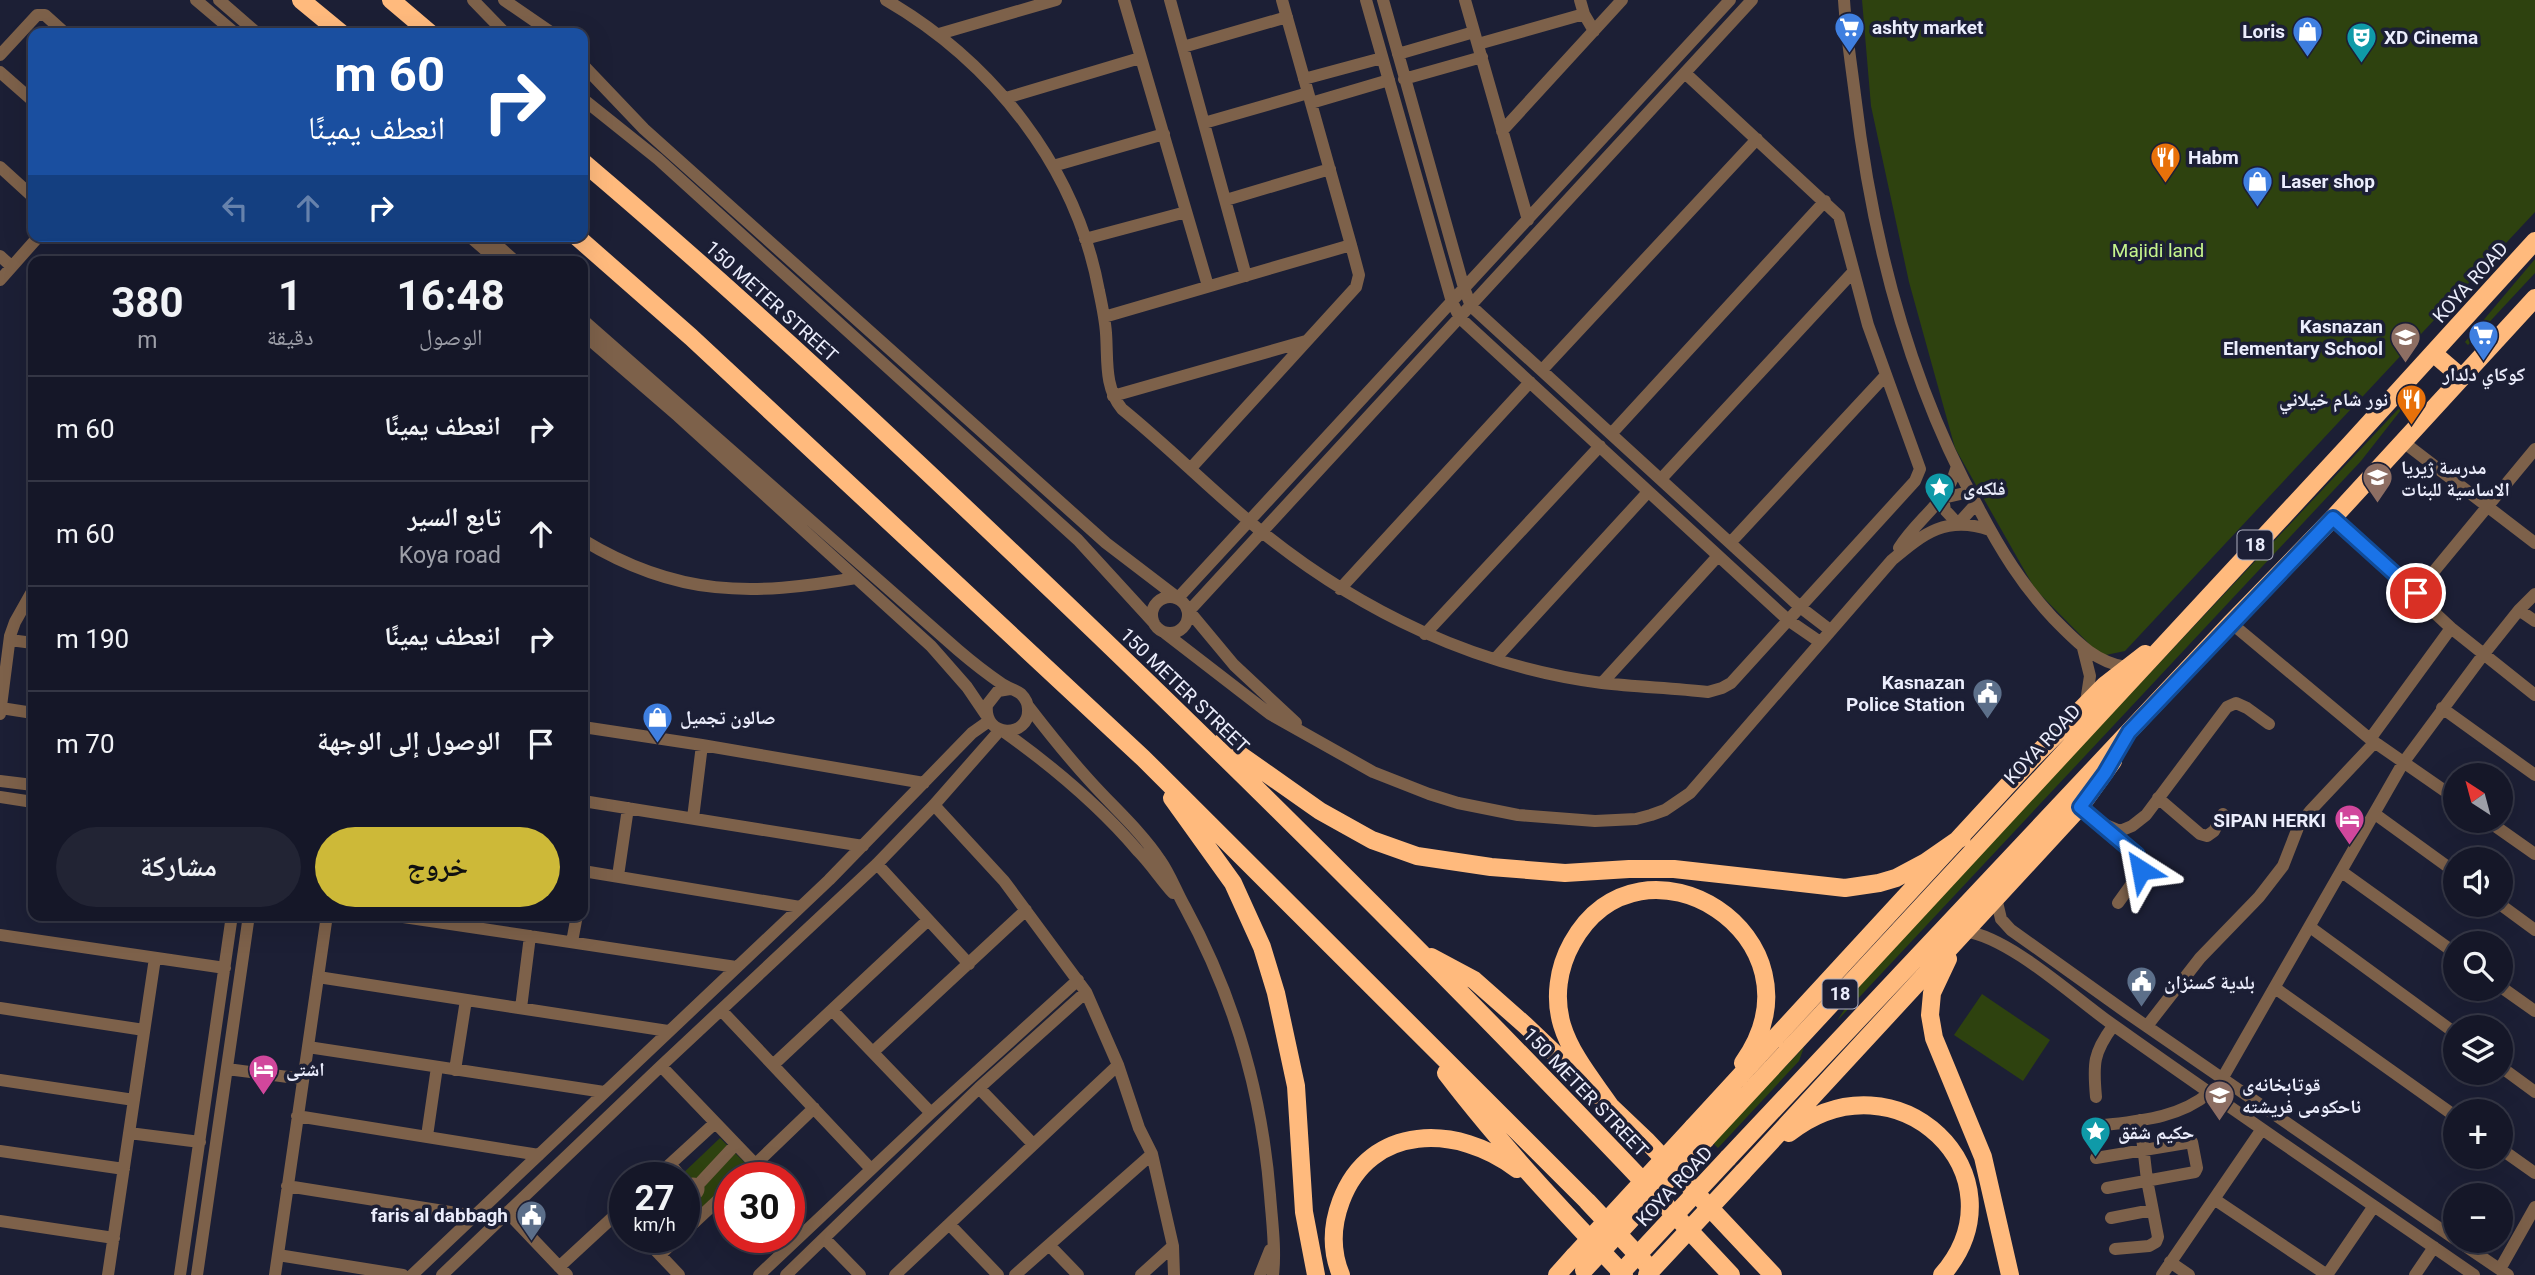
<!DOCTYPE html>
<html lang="ar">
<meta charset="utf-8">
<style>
:root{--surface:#151728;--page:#222434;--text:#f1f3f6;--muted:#9d9fa8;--line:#343645;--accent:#cdb938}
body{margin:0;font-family:Roboto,"Noto Naskh Arabic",sans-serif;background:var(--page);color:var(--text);direction:rtl;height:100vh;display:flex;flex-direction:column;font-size:26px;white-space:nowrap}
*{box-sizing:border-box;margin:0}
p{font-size:23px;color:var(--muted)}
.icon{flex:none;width:38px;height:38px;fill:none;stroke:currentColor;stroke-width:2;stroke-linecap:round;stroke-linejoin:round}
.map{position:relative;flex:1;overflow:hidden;direction:ltr}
.details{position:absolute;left:28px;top:256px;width:560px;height:665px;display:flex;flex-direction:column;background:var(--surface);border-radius:14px;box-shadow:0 7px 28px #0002,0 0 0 2px var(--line);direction:rtl}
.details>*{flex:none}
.hud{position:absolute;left:28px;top:28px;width:560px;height:214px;border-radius:14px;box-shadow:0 7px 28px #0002,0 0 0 2px var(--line);direction:rtl;background:#1a4fa0;color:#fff;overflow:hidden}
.needle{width:46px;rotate:324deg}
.buttons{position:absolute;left:2443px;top:763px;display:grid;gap:14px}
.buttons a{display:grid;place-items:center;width:70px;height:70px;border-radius:50%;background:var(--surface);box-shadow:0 7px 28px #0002,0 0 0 2px var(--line);font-size:35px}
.speed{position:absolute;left:609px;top:1162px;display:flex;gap:14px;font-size:35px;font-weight:700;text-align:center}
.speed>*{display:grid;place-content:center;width:91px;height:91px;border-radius:50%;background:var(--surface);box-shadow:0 7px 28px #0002,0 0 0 2px var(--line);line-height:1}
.speed small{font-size:18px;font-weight:400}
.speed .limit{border:10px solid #d22;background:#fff;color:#111}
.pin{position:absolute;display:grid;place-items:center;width:60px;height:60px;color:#fff;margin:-30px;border:4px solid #fff;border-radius:50%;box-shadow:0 2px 7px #0007}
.me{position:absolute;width:77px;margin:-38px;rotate:326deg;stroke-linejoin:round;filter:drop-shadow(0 0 5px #0008)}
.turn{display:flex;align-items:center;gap:24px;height:147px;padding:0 28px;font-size:32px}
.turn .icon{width:91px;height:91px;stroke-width:2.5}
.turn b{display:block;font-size:49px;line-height:60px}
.lanes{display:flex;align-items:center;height:66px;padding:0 28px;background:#0003;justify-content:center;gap:35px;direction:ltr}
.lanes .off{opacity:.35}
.eta{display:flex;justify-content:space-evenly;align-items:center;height:119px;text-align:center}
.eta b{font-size:42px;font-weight:700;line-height:49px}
.action{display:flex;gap:14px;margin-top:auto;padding:14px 28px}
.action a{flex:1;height:80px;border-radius:42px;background:var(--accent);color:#111;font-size:28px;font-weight:700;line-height:80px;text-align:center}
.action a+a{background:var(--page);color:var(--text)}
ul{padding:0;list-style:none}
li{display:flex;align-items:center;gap:21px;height:105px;padding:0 28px;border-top:2px solid var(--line)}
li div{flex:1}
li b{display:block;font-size:26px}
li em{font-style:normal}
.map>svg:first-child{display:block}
.green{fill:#2e420f}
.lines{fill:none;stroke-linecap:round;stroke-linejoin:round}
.minor{stroke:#7d614a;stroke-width:12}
.highway{stroke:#ffba7d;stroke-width:18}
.highway-bridge{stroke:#ffba7d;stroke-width:18}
.route-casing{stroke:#114b97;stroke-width:18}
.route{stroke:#1a73e8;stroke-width:12}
.labels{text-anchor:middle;stroke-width:7;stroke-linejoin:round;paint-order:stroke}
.shield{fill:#1c1f35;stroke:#adafc0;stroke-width:2}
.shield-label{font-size:18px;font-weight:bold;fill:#ebedfc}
.poi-label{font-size:19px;font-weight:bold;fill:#ebedfc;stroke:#1c1f35;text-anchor:start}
.park-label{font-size:19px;fill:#c6f58d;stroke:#1c1f35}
.street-label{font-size:19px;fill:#ebedfc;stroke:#1c1f35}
</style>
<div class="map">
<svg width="2535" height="1275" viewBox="0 0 2535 1275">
<rect width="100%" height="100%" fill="#1c1f35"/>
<path class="green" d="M1862 0H2535V212L2125 651 2101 656 2035 589 1955 448 1909 282 1871 106Z
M2535 259V273L2468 345 2465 342Z
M2419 387 2361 461 1837 1021 1858 988 1883 957Z
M1982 994 2050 1040 2023 1081 1954 1035Z
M1804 1047 1799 1061 1718 1148 1713 1143Z
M720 1138 747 1165 734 1178H730V1182L684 1225V1178H678Z"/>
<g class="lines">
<path class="minor" d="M196 0 235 33
M219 0 257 33
M473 0 505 33
M504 0 552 33
M886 0C993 62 1076 167 1099 291 1102 305 1105 319 1106 333 1108 360 1104 387 1122 409 1170 448 1214 493 1262 532 1360 611 1476 667 1602 683 1637 687 1673 688 1708 692L1722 688 1731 683 1915 481 1920 469 1868 325 1839 216 1685 73
M1124 0 1208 286
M1170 0 1246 276
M1366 0 1452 302 1460 318 1788 620 1820 642
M1383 0 1464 288 1471 306 1800 607 1830 630
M1465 0 1528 220
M1580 0 1584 14 1594 31
M1844 0C1846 32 1851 63 1855 95 1872 240 1908 381 1979 509 2000 549 2022 585 2053 618 2075 640 2094 662 2126 667
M939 34 1056 0
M1478 44 1584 14
M1183 47 1287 17
M1398 54 1474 32
M0 55 37 15H45L65 33
M583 65 644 129 1106 543 1178 598 1730 0
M0 72 33 101
M1304 79 1382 58
M1404 79 1482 57
M1006 98 1140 58
M583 99 658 159 1078 540 1154 623
M1311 103 1389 80
M1204 123 1308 93
M1502 131 1622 0
M1053 166 1164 134
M0 167 33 197
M1226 200 1330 169
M469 236 498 261
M487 236 515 261
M1085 239 1186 212
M0 256 11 266
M0 280 39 236
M1104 317 1351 245
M583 320 958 650C972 662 986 673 1002 684 1008 688 1016 690 1021 694 1025 698 1028 704 1028 709 1030 738 983 739 987 705L998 691 1010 689
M583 334 678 416 931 646 967 687 986 715
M1543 369 1757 139
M1113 396 1306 341
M1612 433 1825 201
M2402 441 2535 543
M1191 468 1356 287 1359 275 1351 245 1282 0
M1661 479 1853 272
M1969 492 1943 498 1945 510 1958 524 1976 504
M2333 518 2451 628 2535 695
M583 540C677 597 751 596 856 578
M1731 542 1886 375
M1899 548C1917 519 1947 502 1956 469
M1340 589 1530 382
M2416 593 2535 449
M1152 615a18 18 0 1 1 36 0a18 18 0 1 1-36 0Z
M2519 610 2535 621
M2231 623 2370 739 2455 798
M1165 633 1270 714 1373 772 1429 794 1458 803 1518 815 1595 821 1636 819 1651 815 1665 810 1690 793 1892 560C1924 533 1947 515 1990 530
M1425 634 1600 446
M10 640 33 643
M2083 648 2090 676 2086 702
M1495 659 1648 492
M1602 683 1718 556
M1028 706C1048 732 1068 757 1089 780 1113 807 1140 830 1160 860 1170 874 1176 891 1185 907 1234 997 1262 1093 1270 1195 1272 1222 1276 1249 1273 1275
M1 708 33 713
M2442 708 2535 775
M0 714 10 636 15 622 33 590
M1296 723 1234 665 1189 611 1752 0
M583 727 702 745 924 783
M1003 731C1052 766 1099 805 1138 851 1151 864 1161 880 1173 893
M2370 739 2451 628
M0 781 33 785
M0 797 33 802
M2158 798 2200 834 2207 836 2214 831 2223 814
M583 801 863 846
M934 805 1004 881 1086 992 1118 1065 1139 1128 1152 1154 1173 1246 1174 1275
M2375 814 2455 872
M693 818 702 745
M2094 820 2120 831 2132 826 2146 815 2227 707 2236 703 2247 708 2269 724
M2488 821 2535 854
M2105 829C2119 840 2141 851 2141 871L2118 903
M877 864 969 964
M583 871 800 907
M2342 872 2455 953
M618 876 628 808
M1996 898 2001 919 2011 930 2126 1012 2455 1239
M2501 905 2535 930
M390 915 736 967
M2310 927 2455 1033
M1965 931C2013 939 2074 998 2116 1027 2234 1111 2354 1192 2474 1275
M0 935 225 968
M572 942 577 915
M318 977 668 1031
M2501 987 2535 1011
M2275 988 2455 1116
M0 1008 144 1030
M521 1008 530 936
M721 1010 871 1169
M832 1010 931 1113
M2147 1026 2200 958 2259 897 2283 866 2299 825 2311 810 2375 742
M308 1047 604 1092
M873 1052 1026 910
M773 1065 927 921
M661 1066 755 1164
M2501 1067 2535 1092
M227 1069 303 1079
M455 1070 466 1000
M2222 1079 2403 763 2483 655 2519 610 2535 594
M0 1080 134 1100
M979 1088 1033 1144
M2096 1097C2093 1064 2093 1053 2113 1026
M297 1116 539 1155
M2097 1126C2136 1121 2178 1119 2209 1093
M129 1133 200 1142
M427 1136 437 1067
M2501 1149 2535 1173
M0 1151 124 1169
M2096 1158 2192 1142 2197 1168 2195 1172 2107 1188
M670 1164 682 1178
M655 1178 715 1123
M741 1178 814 1108
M687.5 1189a5.5 5.5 0 1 1 11 0a5.5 5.5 0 1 1-11 0Z
M287 1186 475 1216
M697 1186 736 1144
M2214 1199 2327 1275
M507 1212 567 1275
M2111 1218 2152 1210
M0 1221 114 1238
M949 1224 998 1275
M684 1232 730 1189
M643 1237 679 1275
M824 1238 860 1275
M2458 1241 2508 1275
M1049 1245 1078 1275
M2115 1249 2149 1246 2156 1242 2158 1237 2147 1180 2140 1120
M278 1255 403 1275
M660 1255 679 1237
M2170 1262 2189 1275
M559 1267 625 1206
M2500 1269 2535 1207
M108 1275 155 958
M180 1275 232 915
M197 1275 249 915
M275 1275 327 915
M412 1275 829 880 972 733 989 721
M442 1275 661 1066 877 864 934 805 1000 730
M759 1275 931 1113 1078 980
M786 1275 979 1088 1086 992
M895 1275 1118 1065
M1015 1275 1152 1154
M1141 1275 1173 1246
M1260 1275 1270 1250
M2162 1275 2262 1129
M2327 1275 2374 1206
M2415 1275 2434 1247"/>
<path class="highway" d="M301 0 341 33
M391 0 430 33
M583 162C747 301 903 448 1058 596 1288 816 1514 1042 1731 1275
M576 236 691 337 1143 758 1587 1201 1648 1266
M2433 353 2461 377
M1222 742 1320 811 1372 840 1417 856 1491 867 1565 873 1629 869H1674L1845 888 1879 883 1896 878 1926 862 1962 837
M1172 798 1233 883 1262 947 1276 993 1296 1086 1304 1212 1316 1275
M1431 957 1474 980 1525 1025 1646 1140 1773 1275
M1948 959 1932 993 1930 1015 1934 1038 1983 1157 2010 1275
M1446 1073C1500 1144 1562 1210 1624 1275
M1611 1107C1594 1082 1571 1055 1562 1025 1554 998 1558 968 1572 943 1641 818 1832 937 1743 1063
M1693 1127 2032 759 2105 685 2145 654
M1789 1133C1897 1048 2028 1176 1942 1275
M1706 1139 2351 443 2535 241
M1728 1158 2231 623 2333 518 2535 298
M1743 1172 2080 807 2113 761
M1341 1275C1331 1251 1332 1225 1341 1201 1370 1123 1458 1124 1517 1169
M1557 1275 1574 1256"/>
<path class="highway-bridge" d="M1574 1256 1693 1127
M1584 1270 1706 1139
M1619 1275 1728 1158
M1647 1275 1743 1172"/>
</g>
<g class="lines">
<defs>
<path id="route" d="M2141 870 2137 855 2080 807 2105 773 2129 732 2333 518 2416 593"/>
</defs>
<use href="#route" class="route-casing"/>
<use href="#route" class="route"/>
</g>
<defs>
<symbol id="supermarket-pin" viewBox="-11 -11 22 30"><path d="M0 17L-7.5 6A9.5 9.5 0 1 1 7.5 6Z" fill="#3f7fe0" stroke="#1c1f35"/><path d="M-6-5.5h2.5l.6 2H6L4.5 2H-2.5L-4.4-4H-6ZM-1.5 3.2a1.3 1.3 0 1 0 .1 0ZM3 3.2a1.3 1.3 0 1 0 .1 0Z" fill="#fff"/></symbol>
<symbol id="shop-pin" viewBox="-11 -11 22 30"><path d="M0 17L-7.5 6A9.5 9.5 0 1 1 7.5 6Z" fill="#3f7fe0" stroke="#1c1f35"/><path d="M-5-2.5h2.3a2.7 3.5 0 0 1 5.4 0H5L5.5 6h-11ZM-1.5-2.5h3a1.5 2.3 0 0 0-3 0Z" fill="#fff"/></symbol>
<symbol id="theatre-pin" viewBox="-11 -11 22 30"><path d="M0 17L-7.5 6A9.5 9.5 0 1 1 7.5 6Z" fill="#0f9aa8" stroke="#1c1f35"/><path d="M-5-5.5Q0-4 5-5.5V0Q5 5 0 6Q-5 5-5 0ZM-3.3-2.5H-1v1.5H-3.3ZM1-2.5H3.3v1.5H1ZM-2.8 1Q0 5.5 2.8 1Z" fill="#fff"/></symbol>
<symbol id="restaurant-pin" viewBox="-11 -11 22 30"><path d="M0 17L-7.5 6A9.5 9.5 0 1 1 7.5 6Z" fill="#e8710a" stroke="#1c1f35"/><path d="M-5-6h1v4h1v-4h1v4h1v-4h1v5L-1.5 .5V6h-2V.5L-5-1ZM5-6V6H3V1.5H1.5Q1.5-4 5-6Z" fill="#fff"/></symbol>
<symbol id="school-pin" viewBox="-11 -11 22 30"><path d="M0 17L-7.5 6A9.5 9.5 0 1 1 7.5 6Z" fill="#8d6e63" stroke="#1c1f35"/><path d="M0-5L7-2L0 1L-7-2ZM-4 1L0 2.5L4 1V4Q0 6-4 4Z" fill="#fff"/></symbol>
<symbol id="sight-pin" viewBox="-11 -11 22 30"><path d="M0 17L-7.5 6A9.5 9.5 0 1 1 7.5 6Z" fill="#0f9aa8" stroke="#1c1f35"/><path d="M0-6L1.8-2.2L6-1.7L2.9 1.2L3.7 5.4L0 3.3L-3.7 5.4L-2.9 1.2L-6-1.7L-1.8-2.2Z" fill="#fff"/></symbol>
<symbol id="civic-pin" viewBox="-11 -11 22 30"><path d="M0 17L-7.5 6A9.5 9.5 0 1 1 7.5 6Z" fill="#5c6f8a" stroke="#1c1f35"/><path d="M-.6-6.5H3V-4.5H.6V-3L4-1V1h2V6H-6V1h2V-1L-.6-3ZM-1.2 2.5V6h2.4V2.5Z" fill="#fff"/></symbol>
<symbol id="hotel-pin" viewBox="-11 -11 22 30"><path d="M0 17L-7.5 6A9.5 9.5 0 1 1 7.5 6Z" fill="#d1479c" stroke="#1c1f35"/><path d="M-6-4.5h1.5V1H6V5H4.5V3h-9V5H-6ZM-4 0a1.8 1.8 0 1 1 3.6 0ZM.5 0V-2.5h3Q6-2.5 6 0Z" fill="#fff"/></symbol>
</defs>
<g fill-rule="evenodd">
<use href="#supermarket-pin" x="1832" y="10" width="35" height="47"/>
<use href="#shop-pin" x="2290" y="14" width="35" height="47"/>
<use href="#theatre-pin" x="2344" y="20" width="35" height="47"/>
<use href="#restaurant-pin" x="2148" y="140" width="35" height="47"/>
<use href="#shop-pin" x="2240" y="164" width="35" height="47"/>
<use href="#supermarket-pin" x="2466" y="318" width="35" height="47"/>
<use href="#school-pin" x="2388" y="320" width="35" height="47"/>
<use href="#restaurant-pin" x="2394" y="382" width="35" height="47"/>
<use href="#school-pin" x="2360" y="460" width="35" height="47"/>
<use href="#sight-pin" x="1922" y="470" width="35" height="47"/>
<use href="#civic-pin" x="1970" y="676" width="35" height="47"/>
<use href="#shop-pin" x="640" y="700" width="35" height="47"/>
<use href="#hotel-pin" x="2332" y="802" width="35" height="47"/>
<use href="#civic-pin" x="2124" y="964" width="35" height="47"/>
<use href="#hotel-pin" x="246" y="1052" width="35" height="47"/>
<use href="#school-pin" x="2202" y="1078" width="35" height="47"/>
<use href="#sight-pin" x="2078" y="1114" width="35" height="47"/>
<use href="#civic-pin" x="514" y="1198" width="35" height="47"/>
</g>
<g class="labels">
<g class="shield">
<rect x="2237.5" y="530.5" width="35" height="29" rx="5"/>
<rect x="1822.5" y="979.5" width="35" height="29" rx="5"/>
</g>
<g class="shield-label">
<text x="2255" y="551">18</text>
<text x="1840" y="1000">18</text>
</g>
<g class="poi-label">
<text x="1872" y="34">ashty market</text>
<text x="2285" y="38" text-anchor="end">Loris</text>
<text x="2384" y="44">XD Cinema</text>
<text x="2188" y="164">Habm</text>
<text x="2281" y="188">Laser shop</text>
<text x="2383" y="333" text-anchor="end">Kasnazan<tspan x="2383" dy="22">Elementary School</tspan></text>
<text x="2484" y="381" text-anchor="middle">كوكاي دلدار</text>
<text x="2388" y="406" text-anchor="end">نور شام خيلاني</text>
<text x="2401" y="474">مدرسة ژيريا<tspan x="2401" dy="22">الاساسية للبنات</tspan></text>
<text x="1963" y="495">فلکەی</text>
<text x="1965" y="689" text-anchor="end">Kasnazan<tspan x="1965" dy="22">Police Station</tspan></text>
<text x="680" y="724">صالون تجميل</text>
<text x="2326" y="827" text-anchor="end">SIPAN HERKI</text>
<text x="2164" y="989">بلدية كسنزان</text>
<text x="286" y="1076">اشتی</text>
<text x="2242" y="1091">قوتابخانەی<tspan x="2242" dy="22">ناحکومی فریشتە</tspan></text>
<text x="2118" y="1139">حكيم شقق</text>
<text x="508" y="1222" text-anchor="end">faris al dabbagh</text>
</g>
<g class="park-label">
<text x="2158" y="257">Majidi land</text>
</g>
<g class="street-label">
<text transform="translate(2470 282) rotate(-48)" y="7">KOYA ROAD</text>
<text transform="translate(772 301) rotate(42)" y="7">150 METER STREET</text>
<text transform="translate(1185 690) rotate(44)" y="7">150 METER STREET</text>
<text transform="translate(2042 744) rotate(-47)" y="7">KOYA ROAD</text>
<text transform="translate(1586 1092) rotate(46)" y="7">150 METER STREET</text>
<text transform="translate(1674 1186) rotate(-47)" y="7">KOYA ROAD</text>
</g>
</g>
</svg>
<div class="buttons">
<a><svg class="needle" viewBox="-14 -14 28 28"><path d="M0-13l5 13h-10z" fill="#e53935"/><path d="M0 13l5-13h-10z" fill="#9d9fa8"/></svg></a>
<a><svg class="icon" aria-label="sound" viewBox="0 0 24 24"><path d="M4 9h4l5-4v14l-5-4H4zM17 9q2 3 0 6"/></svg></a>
<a><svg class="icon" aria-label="search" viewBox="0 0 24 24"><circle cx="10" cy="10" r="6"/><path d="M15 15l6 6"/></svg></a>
<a><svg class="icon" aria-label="layers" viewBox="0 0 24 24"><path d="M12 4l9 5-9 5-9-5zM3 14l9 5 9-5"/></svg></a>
<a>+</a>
<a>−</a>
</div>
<div class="speed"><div>27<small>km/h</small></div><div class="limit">30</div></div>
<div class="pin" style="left:2416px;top:593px;background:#d93025"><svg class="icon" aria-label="arrive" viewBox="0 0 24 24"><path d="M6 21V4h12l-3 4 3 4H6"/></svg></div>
<svg class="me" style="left:2141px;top:870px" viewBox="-20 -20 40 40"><path d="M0-17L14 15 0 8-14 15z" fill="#1a73e8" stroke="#fff" stroke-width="4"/></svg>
<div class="hud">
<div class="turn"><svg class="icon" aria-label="right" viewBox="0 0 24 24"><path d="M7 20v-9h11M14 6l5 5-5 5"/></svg><div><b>60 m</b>انعطف يمينًا</div></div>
<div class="lanes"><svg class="icon off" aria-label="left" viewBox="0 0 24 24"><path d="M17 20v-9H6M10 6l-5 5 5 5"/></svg><svg class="icon off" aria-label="ahead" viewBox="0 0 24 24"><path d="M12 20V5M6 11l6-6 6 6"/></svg><svg class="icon" aria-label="right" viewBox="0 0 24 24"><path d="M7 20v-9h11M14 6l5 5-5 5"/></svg></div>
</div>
<section class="details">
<div class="eta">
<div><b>16:48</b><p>الوصول</p></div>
<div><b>1</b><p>دقيقة</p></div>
<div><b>380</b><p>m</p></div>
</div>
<ul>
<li><svg class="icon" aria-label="right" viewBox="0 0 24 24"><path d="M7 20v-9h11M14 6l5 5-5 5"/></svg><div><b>انعطف يمينًا</b></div><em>60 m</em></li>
<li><svg class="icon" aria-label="ahead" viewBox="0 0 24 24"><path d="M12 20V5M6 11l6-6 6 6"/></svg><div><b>تابع السير</b><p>Koya road</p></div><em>60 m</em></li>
<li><svg class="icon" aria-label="right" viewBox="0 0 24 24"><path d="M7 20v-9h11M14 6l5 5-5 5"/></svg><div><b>انعطف يمينًا</b></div><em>190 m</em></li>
<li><svg class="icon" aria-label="arrive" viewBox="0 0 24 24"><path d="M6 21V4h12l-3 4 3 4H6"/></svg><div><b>الوصول إلى الوجهة</b></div><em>70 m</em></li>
</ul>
<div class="action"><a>خروج</a><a>مشاركة</a></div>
</section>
</div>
